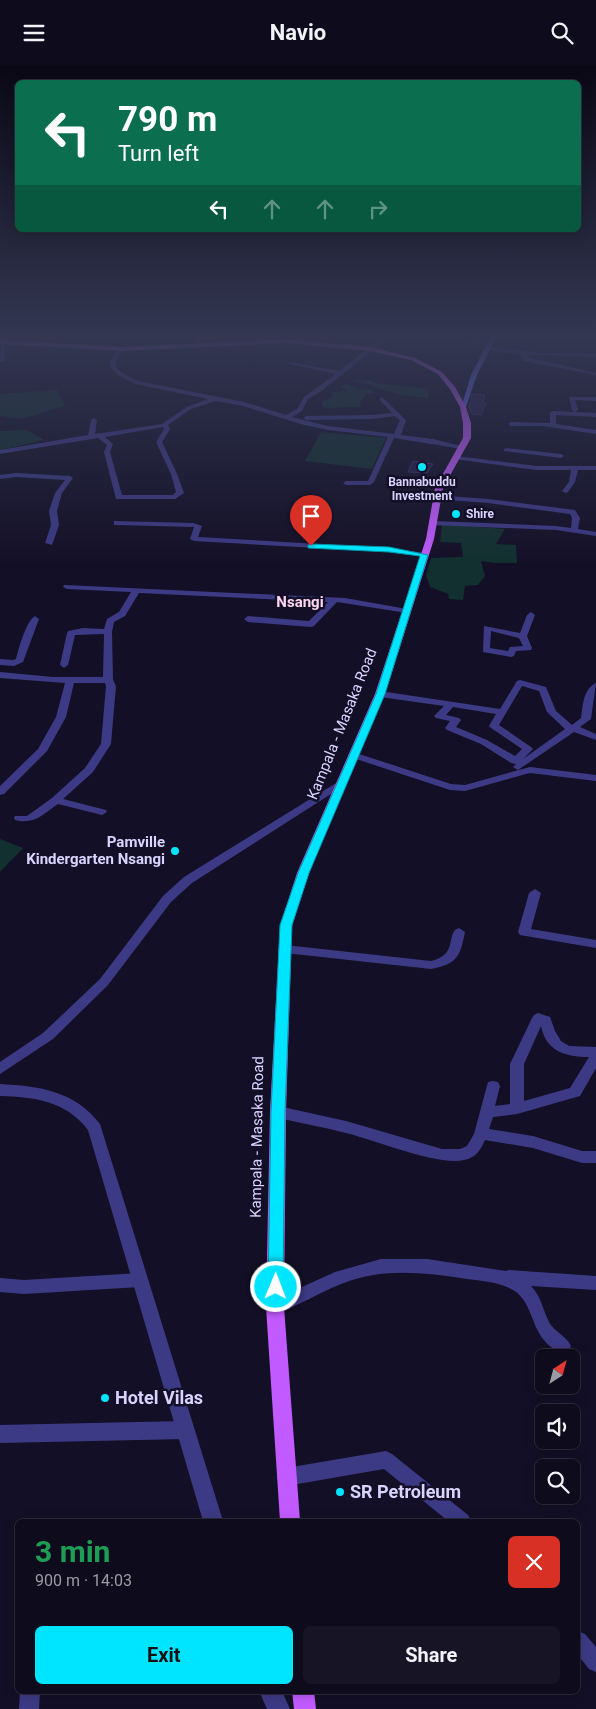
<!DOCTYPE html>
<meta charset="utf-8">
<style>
:root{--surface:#0e0b1c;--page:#171425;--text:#f1f3f6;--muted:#9b9ba3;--line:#2e2b3b;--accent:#00e5ff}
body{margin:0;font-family:Roboto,sans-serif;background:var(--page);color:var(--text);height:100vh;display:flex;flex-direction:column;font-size:19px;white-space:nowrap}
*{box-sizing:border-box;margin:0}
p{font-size:16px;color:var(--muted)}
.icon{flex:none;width:28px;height:28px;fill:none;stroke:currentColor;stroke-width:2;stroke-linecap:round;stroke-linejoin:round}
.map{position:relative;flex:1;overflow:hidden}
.sheet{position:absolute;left:15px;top:1454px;width:565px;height:175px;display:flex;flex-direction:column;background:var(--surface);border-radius:8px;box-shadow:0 2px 12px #0003,0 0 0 1px var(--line)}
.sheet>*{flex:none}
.guide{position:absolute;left:15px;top:15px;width:566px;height:152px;border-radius:8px;box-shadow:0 2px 12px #0003,0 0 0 1px var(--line);background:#0b6e4f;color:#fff;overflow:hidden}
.needle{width:32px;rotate:36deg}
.controls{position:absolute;left:535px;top:1284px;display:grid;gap:10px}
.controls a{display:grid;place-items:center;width:45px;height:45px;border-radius:8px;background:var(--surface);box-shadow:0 2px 12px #0003,0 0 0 1px var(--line);font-size:25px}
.pin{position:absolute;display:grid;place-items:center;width:42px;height:42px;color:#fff;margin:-51px -21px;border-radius:50% 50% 50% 0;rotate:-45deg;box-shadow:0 0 5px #0007}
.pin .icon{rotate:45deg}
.me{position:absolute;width:55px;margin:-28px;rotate:1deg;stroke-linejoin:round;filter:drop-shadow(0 0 4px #0008)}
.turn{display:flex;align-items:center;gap:18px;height:105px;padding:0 20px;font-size:22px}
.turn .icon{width:65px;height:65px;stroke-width:2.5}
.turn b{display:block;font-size:35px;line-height:42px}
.lanes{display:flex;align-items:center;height:48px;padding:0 20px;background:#0003;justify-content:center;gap:25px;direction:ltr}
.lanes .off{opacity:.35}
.round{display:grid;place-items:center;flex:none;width:52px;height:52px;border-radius:8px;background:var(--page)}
.headline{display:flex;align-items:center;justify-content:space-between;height:85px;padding:0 20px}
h1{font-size:30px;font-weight:700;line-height:38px;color:#1e9e55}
.button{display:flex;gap:10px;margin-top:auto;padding:10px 20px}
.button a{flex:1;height:58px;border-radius:8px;background:var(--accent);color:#111;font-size:20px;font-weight:700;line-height:58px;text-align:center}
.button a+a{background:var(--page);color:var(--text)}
header{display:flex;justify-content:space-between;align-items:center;height:65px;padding:0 20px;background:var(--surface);font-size:22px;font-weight:700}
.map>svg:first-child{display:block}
.green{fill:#12302f}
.building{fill:#241b47;stroke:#3b2d73}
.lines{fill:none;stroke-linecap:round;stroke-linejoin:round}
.minor{fill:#3d3a85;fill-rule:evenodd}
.tertiary{fill:#3d3a85;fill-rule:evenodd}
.secondary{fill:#6f6bff;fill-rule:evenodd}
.primary{fill:#c25bff;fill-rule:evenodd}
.route{fill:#00e5ff;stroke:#0095a6}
.poi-dot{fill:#00e5ff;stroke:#130f26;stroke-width:2}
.labels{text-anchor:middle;stroke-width:5;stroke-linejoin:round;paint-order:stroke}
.far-poi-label{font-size:12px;font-weight:bold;fill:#d9d4ff;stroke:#130f26}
.far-quarter-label{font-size:15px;font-weight:bold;fill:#ffd6f0;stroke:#130f26}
.street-label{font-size:15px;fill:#d9d4ff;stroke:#130f26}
.poi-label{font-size:15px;font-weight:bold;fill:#d9d4ff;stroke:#130f26;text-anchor:end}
.near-poi-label{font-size:18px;font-weight:bold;fill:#d9d4ff;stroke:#130f26;text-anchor:start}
</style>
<header><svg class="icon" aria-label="menu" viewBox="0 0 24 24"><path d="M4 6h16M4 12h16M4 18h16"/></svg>Navio<svg class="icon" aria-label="search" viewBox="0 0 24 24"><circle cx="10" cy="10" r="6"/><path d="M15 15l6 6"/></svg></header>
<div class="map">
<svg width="596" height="1644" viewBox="0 0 596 1644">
<rect width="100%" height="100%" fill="#130f26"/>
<path class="green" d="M352 315H370L374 318 427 324 429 331 427 333 400 330Z
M347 319 358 324 373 325 374 328 366 329 360 338 361 342 324 343 321 337 333 332 332 327 349 326 340 321Z
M57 325 65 341 22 354 0 351V329Z
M27 365 44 375 0 385V366Z
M321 367 386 373 372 404 305 396Z
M442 459 505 464 496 479 516 480 517 498H496L481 496 485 511 478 520 465 521 463 535 449 534 448 529 430 522 426 510 431 493 463 492 461 478 440 477Z
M0 774 23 783 0 807Z"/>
<path class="building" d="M472 329 485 330 483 338H486L481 350 472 349 469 342Z
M413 396 426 398 433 399 427 408 408 407Z"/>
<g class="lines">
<path class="minor" d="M194 273H200L202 282H198Z
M385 273H391L372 286 320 327 308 334 302 346 292 352 328 361 394 369 400 355 395 351 372 354 306 355 303 353 306 351 372 350 392 348 379 334 382 332 406 355 401 370 433 374 465 382 462 384 394 373 374 417 370 420H346L343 418 346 416H368L388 372 328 365 304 360 243 341 216 336 191 344 168 360 170 364 162 377 177 409 184 428 175 434H116L104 387 107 380 98 373 0 389V385L88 370 91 355 94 353 97 355 95 369 162 359 187 342 208 334 135 319 118 310 110 302V296L119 283 124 284 116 296V302L122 308 138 316 244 337 286 350 297 344 304 332 336 309 289 299V297L339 306 368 283ZM163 362 164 364 156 377 171 409 176 427 173 430H122L110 387 113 379 105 372Z
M442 273H456L493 279 490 281Z
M1 275 4 277 5 295 2 297 0 296Z
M487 282 543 288H596V292L528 290 527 292 596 308V310L524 296 521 292 523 290 485 285Z
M569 332H596V336L575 335 578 345 575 347 572 345Z
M553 346 596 348V352L556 350V359L596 365V369L543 361H511L508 359 511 357 550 358V348Z
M506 383 561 389 564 391 561 393 504 386V384Z
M456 391 537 401H596V405H578L575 417 568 427 566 428 562 426 569 417 571 405H537L454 394 453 393Z
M16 408 70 411 73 413 62 428 57 446 59 460 52 480 45 478 51 460 49 446 55 428 65 415 16 412 0 414V410Z
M433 430 488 434 575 445 580 453 578 464 596 467V471L556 465 431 460V456H434L556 461 571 463 572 453 570 449 488 438 436 434H433Z
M114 456 193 458 202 461 198 472 389 483 425 488 429 490 425 492 389 487 194 476 190 474 194 462 117 460H114Z
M64 520 345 533 407 544 411 546 407 548 337 537 314 561 311 562 248 557 244 554 248 551 309 556 328 537 139 528 125 551 114 557 112 567 113 615 116 621 111 679 93 707 63 734 106 745 107 747 102 750 58 739C43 749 35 760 15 755L14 753 15 751H27L52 733 85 703 101 679 106 621 105 618H74L66 652 47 686 4 729 0 730V721L38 684 56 652 65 618 0 613V607L53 612H103L104 569 75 570 68 600 64 603 60 600 67 568 68 566 83 563 104 564 107 554 119 547 131 527 67 524 63 522Z
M531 547 535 550 527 571 532 583 531 585 516 586 514 591 511 592 483 587 484 561 520 568 527 550ZM491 566 519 573 523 581 510 582 508 586 490 583Z
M35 551 39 554 23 597 14 601 0 600V594L13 595 16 594C19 583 26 556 35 551Z
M520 615 546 622 556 646 572 660 581 653C583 641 583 624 596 618L591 654 580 662 596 669V675L574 667 518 705 513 702 516 699 511 698 481 679 447 665 445 663 450 656 436 653 434 651 444 641 380 632 375 629 380 626 500 644 517 616ZM522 621 539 626 547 647 565 664 523 694 533 684 531 682 499 660ZM453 642 496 649 489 661 491 663 522 684 515 691 487 675 456 662 461 655 459 653 446 650Z
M353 687 451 719 465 720 530 702 596 710V716L530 708 465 726 450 725 350 692 348 690 350 688Z
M341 715 345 716 346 718 345 720 192 818 171 837 108 920 53 974 0 1009V997L43 968 100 914 163 831 184 812Z
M535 824 541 828 531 864 596 875V883L520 870 518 867 529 828Z
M459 863 465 867C460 892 457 899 431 904L285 888 281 887 279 884 281 881 285 880 431 896C459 890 445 867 459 863Z
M538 948 550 952 555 966 561 976 569 981 596 982V1003L580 1031 517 1049 493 1052 489 1064 533 1071 582 1086H596V1098H582L533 1083 485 1075C481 1084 476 1093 464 1095 437 1101 375 1075 346 1068 323 1062 300 1058 278 1053L273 1051 271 1047 273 1043 278 1041 346 1056 442 1084H460L467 1081 474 1069 488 1017 493 1016 498 1017 500 1021 495 1041 510 1039V999L532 953 534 950ZM541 961C546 986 565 992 589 992L570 1023 524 1036V999Z
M381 1194H427L506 1206 509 1205 596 1211V1225L531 1221C541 1231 543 1245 549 1257 554 1267 567 1271 571 1281L569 1286 563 1289C528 1275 537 1239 513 1225 498 1216 478 1216 461 1213 421 1207 380 1203 341 1219 319 1228 298 1241 275 1249L269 1247 267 1242 269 1237 335 1207Z
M140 1208 145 1210 148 1215 145 1220 140 1222 24 1229 0 1227V1213L24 1215Z
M185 1356 191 1359 194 1365 191 1371 185 1374 0 1378V1360Z
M386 1386 392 1389 468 1450 471 1456H448L384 1404 286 1421 280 1418 277 1412 280 1406 286 1403Z
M578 1566 585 1569 596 1582V1607L589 1604 578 1590Z
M20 1626H40L39 1644H19Z"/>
<path class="tertiary" d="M296 273H304L312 277 307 278Z
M0 1019C39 1021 75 1026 100 1059L223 1456H203L88 1065C66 1036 35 1032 0 1031Z
M259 1626H282L290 1644H267Z"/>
<path class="secondary" d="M490 273H496L477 310 466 342 461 343 471 310Z"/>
<path class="primary" d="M285 274 370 282 415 293 442 307 455 322 466 342 471 358V373L443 423 434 474 385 629 309 808 292 861 286 1047 284 1242 300 1456H280L266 1242 270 1047 280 861 297 808 375 629 426 474 435 423 463 373V358L460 342 450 324 438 309 411 295 370 286 285 278 121 286 0 279V275L121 282Z
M292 1626H314L316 1644H294Z"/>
</g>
<linearGradient id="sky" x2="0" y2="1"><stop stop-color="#0a0815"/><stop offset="0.54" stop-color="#333752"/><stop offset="1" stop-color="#333752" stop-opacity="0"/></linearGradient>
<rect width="596" height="503" fill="url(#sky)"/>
<path class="route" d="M311 479 389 482 428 490 385 629 309 808 292 860 285 1047 283 1222 281 1228 276 1230 270 1228 268 1222 271 1047 280 860 298 808 376 629 420 491 389 487 308 483V480Z"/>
<g class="poi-dot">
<circle cx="422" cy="402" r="5"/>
<circle cx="456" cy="449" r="5"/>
<circle cx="175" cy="786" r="5"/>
<circle cx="105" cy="1333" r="5"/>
<circle cx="340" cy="1427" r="5"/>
</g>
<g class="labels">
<g class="far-poi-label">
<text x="422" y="421">Bannabuddu<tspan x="422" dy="14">Investment</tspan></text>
<text x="466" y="453" text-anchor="start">Shire</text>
</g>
<g class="far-quarter-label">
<text x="300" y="542">Nsangi</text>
</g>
<g class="street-label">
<text transform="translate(342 659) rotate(-68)" y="5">Kampala - Masaka Road</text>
<text transform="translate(257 1072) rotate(-89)" y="5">Kampala - Masaka Road</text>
</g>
<g class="poi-label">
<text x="165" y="782">Pamville<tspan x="165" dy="17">Kindergarten Nsangi</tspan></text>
</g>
<g class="near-poi-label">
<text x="115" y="1339">Hotel Vilas</text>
<text x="350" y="1433">SR Petroleum</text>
</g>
</g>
</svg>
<div class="controls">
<a><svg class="needle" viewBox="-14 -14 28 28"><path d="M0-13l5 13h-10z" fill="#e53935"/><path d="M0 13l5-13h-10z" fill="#9b9ba3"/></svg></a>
<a><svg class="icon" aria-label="sound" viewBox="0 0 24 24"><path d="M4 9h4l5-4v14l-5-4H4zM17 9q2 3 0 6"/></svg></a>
<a><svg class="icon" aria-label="search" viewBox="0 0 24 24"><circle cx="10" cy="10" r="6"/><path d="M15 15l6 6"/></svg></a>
</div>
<div class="pin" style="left:311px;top:481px;background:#d93025"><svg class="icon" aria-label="arrive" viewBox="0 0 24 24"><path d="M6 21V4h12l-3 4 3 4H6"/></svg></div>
<svg class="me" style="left:276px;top:1222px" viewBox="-20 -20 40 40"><circle r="17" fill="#00e5ff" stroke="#fff" stroke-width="3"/><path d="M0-11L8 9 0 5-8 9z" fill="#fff"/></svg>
<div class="guide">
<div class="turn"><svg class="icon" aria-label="left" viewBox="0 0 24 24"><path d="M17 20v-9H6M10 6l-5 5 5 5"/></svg><div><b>790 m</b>Turn left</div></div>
<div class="lanes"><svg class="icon" aria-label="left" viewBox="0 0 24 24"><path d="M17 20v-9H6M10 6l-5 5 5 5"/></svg><svg class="icon off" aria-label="ahead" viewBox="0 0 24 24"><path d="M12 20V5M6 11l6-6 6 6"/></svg><svg class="icon off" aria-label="ahead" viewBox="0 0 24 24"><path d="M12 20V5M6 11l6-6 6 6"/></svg><svg class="icon off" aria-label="right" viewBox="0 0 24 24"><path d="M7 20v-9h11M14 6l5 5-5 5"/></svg></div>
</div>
<section class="sheet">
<div class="headline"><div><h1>3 min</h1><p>900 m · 14:03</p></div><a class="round" style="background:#d93025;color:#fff"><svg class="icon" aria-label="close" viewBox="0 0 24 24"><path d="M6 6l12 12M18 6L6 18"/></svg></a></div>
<div class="button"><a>Exit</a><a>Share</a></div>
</section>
</div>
